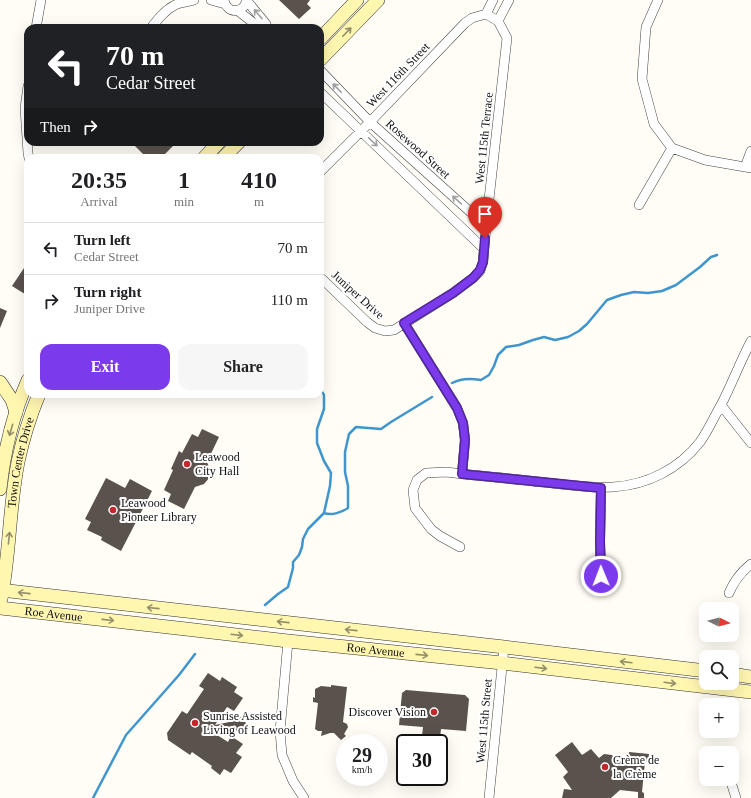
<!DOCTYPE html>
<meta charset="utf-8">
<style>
:root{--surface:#fff;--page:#f6f6f6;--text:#202124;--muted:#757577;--line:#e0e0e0;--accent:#7c3aed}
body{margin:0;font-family:"Times New Roman",serif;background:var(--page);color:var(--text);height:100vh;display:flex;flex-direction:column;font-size:15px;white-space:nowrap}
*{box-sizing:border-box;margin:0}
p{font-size:13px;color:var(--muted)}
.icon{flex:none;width:22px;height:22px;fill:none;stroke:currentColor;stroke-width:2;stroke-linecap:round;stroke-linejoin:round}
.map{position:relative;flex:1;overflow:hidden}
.sheet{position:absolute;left:24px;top:154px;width:300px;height:244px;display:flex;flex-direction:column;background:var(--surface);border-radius:12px;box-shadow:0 4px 16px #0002}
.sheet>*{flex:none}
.hud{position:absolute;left:24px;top:24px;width:300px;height:122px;border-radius:12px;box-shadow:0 4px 16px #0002;background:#202124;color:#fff;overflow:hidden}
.needle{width:26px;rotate:96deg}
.tools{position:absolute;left:699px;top:602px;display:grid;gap:8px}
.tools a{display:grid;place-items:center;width:40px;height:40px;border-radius:8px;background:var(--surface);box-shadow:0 4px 16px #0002;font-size:20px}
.speed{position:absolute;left:336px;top:734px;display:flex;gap:8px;font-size:20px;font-weight:700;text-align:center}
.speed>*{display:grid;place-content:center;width:52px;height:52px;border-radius:50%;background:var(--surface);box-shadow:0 4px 16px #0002;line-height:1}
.speed small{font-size:10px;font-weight:400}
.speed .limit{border:2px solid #111;border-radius:6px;background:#fff;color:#111}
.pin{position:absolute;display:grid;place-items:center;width:34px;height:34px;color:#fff;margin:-41px -17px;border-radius:50% 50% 50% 0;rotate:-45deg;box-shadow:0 0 4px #0007}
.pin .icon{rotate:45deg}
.me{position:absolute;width:44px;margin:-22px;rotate:359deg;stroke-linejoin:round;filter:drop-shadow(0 0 3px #0008)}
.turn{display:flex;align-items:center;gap:14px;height:84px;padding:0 16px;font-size:18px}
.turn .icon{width:52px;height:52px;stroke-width:2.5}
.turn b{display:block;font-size:28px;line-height:34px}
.then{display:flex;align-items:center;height:38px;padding:0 16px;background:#0003;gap:8px;font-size:15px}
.eta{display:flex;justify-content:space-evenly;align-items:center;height:68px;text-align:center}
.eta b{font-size:24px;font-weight:700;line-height:28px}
.action{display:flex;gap:8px;margin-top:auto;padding:8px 16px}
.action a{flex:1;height:46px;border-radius:12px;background:var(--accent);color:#fff;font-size:16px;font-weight:700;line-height:46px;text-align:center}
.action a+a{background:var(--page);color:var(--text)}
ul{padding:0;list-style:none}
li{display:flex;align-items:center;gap:12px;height:52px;padding:0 16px;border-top:1px solid var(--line)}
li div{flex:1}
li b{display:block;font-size:15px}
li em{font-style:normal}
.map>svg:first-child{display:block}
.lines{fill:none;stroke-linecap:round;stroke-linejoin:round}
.stream{stroke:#3f96cf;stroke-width:2.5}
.building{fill:#5a524d}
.street-casing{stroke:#444;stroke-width:10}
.secondary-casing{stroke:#333;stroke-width:14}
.street{stroke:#fff;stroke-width:9}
.secondary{stroke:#fff6b0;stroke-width:13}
.oneway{stroke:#a0a0a0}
.oneway2{stroke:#948f68}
.route-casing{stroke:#51269a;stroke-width:10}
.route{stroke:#7c3aed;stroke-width:7}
.poi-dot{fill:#c4262e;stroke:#fff;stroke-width:1.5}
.labels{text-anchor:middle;stroke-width:4;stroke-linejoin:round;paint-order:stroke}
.street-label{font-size:12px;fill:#111;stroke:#fff}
.poi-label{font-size:12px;fill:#111;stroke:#fff;text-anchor:start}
</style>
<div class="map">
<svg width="751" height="798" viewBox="0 0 751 798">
<rect width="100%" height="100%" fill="#fffdf5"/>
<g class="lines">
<path class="stream" d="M452 383C461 378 470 378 481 380L489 375 494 366 498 355 506 347 519 345 533 340 544 337 555 340 568 337 579 331 587 324 607 300 621 295 634 292 648 293 662 291 676 285 700 267 711 257 717 255
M324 513C332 516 342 512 348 508V486L345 472V452L349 434 356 427 381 429 391 422 432 397
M265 605 278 594 288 587 293 568V562L299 555 302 547 303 539 308 529 324 513 330 486 331 473 324 461 317 443V429L324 409V395L320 388
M93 798 126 735 179 675 195 654"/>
</g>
<path class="building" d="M279 0H310L307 4 311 8 299 19Z
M131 142H177L161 158H147Z
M28 262V296L12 286Z
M0 308 7 311 0 328Z
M202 429 219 437 207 462 209 467 210 477 204 484 195 487 184 509 168 501 171 494 164 490 173 470 171 469 179 451 182 453 192 434 198 437Z
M106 478 125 488 130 479 152 491 121 551 101 540 102 537 87 530 91 522 85 519Z
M208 673 220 681 222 677 237 687 234 692 243 698 234 711 227 707 215 725 234 721 233 718 244 716 247 728 236 731 235 728 214 733 228 742 231 736 243 744 236 753 242 757 231 773 224 769 220 775 211 768 212 766 192 752 190 755 168 740 167 733 182 711 187 714 204 689 199 686Z
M331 685 347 687 343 722 347 724 348 727 347 729 344 734 346 736 341 740 334 733H330L321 736 322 731H318L315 729 318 703 313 702V697L315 698V689L321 686 331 687Z
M406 690 465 695 469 699 466 731 441 729 440 738 422 736 423 727 399 725 402 693Z
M572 742 582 755 591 749 599 758 604 754 612 755 616 760H620V758L628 759 629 752 649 754 648 762H645L642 792 644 793V798H638V792L620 790 611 798H562L564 789 572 790 563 777 568 772 555 755Z"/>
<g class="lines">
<defs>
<path id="street" d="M211 0 225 4
M224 0C227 14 243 14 247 0
M658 0 646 27 642 79 654 124 672 148
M247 1 266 24 267 28
M237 10 260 28
M498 21 509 0
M36 28 41 0
M151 28C158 19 165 10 175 5 181 2 188 2 194 0
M320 70 370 122 486 226
M28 86 25 108 28 153 29 158
M320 92 484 249
M672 148 705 160 751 168
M745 167 751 151
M320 172 370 122 465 23 472 18 486 14 493 0
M639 205 672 148
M320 277 367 322 375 328 385 331 394 330 453 293 473 278 480 271 483 262 486 226 507 38 498 21 486 14
M404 323 457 408 463 423 465 440 462 474
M751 341C740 362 732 384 721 405L751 443
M460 547 440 536 431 529 415 508 413 490 417 480 426 473 446 472C477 476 509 478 540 482 564 484 589 489 613 487 647 485 679 469 700 442 708 431 714 417 721 405
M601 576 600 542 601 488
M729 593C734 581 741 572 751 564
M288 641 280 731 282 755 293 781 304 798
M730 779 736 798
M489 798 504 647"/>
<g id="secondary">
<path d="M320 39 357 0"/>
<path d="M320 60 378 0"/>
<path d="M204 158 219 142"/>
<path d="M223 158 239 142"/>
<path d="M0 382 12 400 16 412"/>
<path d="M0 489C4 452 13 414 28 380"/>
<path d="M0 590 504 647 706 671"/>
<path id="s1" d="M1 599C10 554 9 507 18 462 23 438 30 416 39 394"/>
<path id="s2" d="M0 608 186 629 288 641 502 663 751 692"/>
<path d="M732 674 751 677"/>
</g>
</defs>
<use href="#street" class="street-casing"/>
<use href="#secondary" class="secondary-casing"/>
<use href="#street" class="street"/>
<use href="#secondary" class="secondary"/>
</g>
<defs><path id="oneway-shaft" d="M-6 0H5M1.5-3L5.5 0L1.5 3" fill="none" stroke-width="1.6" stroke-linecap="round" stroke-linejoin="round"/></defs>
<g class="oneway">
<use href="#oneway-shaft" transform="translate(258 14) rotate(-131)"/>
<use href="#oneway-shaft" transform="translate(337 88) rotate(-134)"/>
<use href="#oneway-shaft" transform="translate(373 142) rotate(44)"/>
<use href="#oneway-shaft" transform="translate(457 200) rotate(-138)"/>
</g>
<g class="oneway2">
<use href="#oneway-shaft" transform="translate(347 32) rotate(-46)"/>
<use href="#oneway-shaft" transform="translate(11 430) rotate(106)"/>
<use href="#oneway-shaft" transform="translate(9 538) rotate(-84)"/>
<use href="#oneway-shaft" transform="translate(24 593) rotate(-174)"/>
<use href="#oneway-shaft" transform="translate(153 608) rotate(-174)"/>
<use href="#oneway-shaft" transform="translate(108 620) rotate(6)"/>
<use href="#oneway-shaft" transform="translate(283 622) rotate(-174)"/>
<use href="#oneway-shaft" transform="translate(351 630) rotate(-174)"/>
<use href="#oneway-shaft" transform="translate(237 635) rotate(7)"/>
<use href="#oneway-shaft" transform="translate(422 655) rotate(6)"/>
<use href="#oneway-shaft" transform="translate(626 662) rotate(-173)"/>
<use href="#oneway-shaft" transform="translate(541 668) rotate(7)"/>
<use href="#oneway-shaft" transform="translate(670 683) rotate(7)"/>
</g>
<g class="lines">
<defs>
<path id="route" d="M485 238 483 262 480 270 473 278 453 293 404 323 457 408 463 423 465 440 462 474 601 488 600 542 601 576"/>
</defs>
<use href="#route" class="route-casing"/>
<use href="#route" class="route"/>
</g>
<g class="poi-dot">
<circle cx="187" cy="464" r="4"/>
<circle cx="113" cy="510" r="4"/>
<circle cx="434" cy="712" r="4"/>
<circle cx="195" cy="723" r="4"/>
<circle cx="605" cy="767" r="4"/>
</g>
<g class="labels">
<g class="street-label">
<text transform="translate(398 75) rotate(-46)" y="4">West 116th Street</text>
<text transform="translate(484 138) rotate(-84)" y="4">West 115th Terrace</text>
<text transform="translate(418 149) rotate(42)" y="4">Rosewood Street</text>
<text transform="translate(358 295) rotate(42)" y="4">Juniper Drive</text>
<text dy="4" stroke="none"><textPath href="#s1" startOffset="138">Town Center Drive</textPath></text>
<text dy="4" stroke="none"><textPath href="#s2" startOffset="54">Roe Avenue</textPath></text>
<text dy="4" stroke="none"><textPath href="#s2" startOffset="378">Roe Avenue</textPath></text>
<text transform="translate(484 721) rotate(-85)" y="4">West 115th Street</text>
</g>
<g class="poi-label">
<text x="195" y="461">Leawood<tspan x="195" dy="14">City Hall</tspan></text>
<text x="121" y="507">Leawood<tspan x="121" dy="14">Pioneer Library</tspan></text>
<text x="426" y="716" text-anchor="end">Discover Vision</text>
<text x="203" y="720">Sunrise Assisted<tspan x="203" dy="14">Living of Leawood</tspan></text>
<text x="613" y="764">Crème de<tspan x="613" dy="14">la Crème</tspan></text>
</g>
</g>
</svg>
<div class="tools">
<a><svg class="needle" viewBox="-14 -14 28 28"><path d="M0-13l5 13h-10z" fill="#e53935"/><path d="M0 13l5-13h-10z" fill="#757577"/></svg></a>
<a><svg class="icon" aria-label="search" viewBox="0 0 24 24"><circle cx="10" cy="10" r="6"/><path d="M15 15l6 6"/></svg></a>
<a>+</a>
<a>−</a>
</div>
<div class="speed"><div>29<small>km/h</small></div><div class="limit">30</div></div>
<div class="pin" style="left:485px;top:238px;background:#d93025"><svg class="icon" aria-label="arrive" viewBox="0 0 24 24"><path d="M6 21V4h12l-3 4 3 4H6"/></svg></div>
<svg class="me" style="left:601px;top:576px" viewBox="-20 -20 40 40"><circle r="17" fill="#7c3aed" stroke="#fff" stroke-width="3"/><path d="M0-11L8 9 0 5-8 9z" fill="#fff"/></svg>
<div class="hud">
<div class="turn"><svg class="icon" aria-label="left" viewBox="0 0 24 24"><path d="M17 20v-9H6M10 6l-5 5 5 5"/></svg><div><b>70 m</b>Cedar Street</div></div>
<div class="then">Then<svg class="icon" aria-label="right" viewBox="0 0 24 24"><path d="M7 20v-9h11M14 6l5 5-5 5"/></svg></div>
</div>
<section class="sheet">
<div class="eta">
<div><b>20:35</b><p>Arrival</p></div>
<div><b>1</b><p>min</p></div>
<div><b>410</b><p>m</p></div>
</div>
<ul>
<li><svg class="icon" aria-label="left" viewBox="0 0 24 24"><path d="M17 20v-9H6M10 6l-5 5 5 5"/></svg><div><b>Turn left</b><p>Cedar Street</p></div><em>70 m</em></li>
<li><svg class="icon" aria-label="right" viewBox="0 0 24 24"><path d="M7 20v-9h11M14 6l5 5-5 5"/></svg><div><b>Turn right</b><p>Juniper Drive</p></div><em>110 m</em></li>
</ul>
<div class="action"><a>Exit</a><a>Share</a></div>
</section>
</div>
